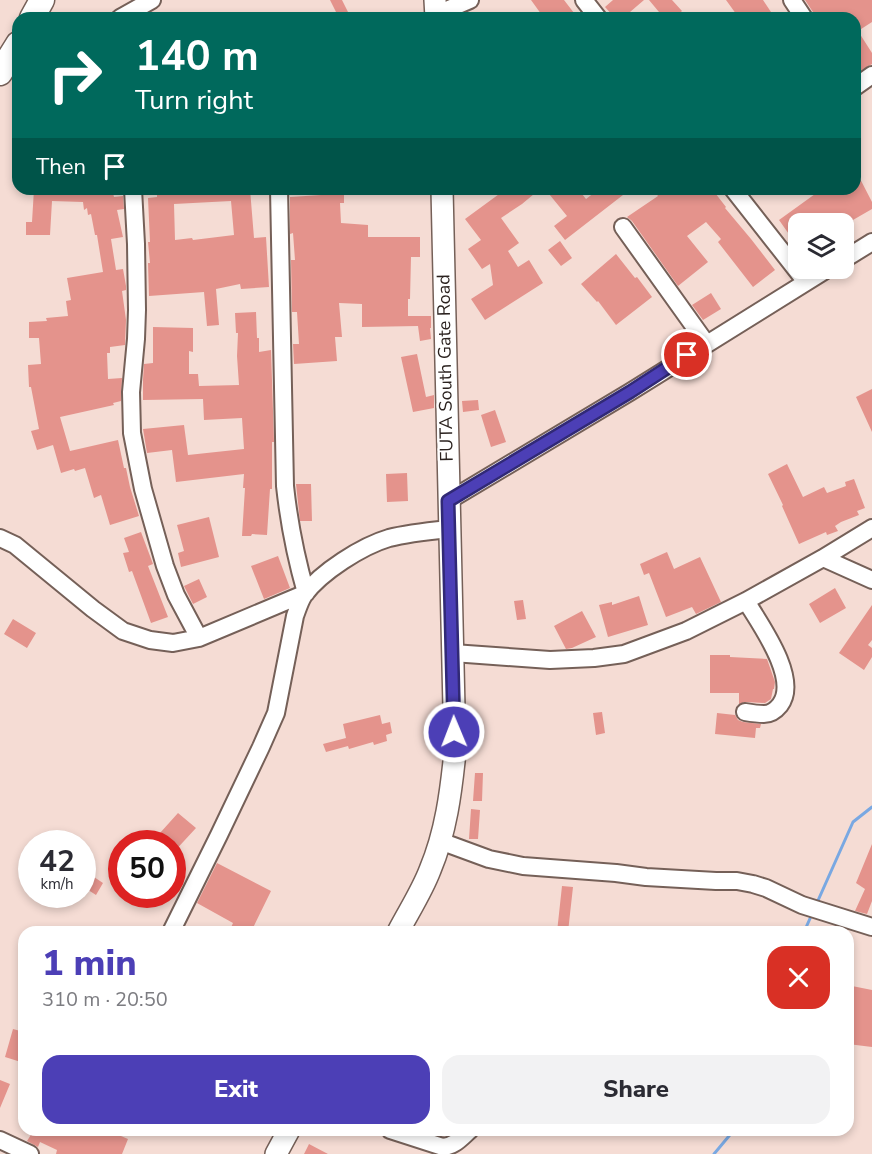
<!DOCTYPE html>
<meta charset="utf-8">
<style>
:root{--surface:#fff;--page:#f2f2f3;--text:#2b2b33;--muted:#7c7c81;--accent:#4c3fb6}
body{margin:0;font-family:"Nunito Sans",sans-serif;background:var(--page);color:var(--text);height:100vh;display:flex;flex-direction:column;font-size:22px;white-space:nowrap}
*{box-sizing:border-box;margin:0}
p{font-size:20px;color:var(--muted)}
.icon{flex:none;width:33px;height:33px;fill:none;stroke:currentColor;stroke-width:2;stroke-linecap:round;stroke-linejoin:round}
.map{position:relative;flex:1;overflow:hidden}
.side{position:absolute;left:18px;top:926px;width:836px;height:210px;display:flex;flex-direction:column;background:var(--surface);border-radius:18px;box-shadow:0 3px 9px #0003}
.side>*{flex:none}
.banner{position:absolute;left:12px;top:12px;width:849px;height:183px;border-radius:18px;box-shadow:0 3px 9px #0003;background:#00695c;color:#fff;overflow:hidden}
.buttons{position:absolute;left:788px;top:213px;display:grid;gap:12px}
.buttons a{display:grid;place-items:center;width:66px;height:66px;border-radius:12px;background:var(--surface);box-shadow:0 3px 9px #0003;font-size:30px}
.speed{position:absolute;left:18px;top:830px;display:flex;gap:12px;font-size:30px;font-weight:700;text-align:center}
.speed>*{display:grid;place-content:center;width:78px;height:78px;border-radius:50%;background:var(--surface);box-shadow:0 3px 9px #0003;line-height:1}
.speed small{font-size:15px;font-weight:400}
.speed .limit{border:9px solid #d22;background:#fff;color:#111}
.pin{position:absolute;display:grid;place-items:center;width:51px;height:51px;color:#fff;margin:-26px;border:3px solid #fff;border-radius:50%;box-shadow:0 2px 6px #0007}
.me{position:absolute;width:66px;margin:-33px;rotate:359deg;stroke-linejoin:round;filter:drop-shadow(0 0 4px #0008)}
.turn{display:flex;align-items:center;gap:21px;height:126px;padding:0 24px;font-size:27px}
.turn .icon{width:78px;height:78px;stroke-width:2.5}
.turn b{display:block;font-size:42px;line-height:51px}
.then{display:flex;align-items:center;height:57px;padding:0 24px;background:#0003;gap:12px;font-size:22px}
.round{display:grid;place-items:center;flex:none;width:63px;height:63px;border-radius:18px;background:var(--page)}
.overview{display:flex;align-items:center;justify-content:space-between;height:102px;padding:0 24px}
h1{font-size:36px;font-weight:800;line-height:45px;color:var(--accent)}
.action{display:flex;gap:12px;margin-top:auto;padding:12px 24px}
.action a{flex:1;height:69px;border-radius:18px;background:var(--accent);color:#fff;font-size:24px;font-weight:800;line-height:69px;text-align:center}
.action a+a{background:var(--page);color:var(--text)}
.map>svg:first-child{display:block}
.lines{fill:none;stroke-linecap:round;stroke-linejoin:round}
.stream{stroke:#79a8e2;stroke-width:3}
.building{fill:#e4938c;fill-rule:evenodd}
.minor-casing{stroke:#756058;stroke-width:20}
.major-casing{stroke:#756058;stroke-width:24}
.highway-casing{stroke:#756058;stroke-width:27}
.minor{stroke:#fff;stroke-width:16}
.major{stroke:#fff;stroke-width:21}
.highway{stroke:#fff;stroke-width:24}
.route-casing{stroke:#312976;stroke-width:15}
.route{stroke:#4c3fb6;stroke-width:10}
.labels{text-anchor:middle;stroke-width:4.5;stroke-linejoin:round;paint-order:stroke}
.street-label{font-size:18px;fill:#2b221f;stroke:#fff}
</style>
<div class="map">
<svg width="872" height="1154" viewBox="0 0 872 1154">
<rect width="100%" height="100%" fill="#f5dcd4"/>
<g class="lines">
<path class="stream" d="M816 905 853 822 872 807
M804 932 812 914
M714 1154 734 1130"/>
</g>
<path class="building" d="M330 0H342L351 18H339Z
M531 0H564L574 13 567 18H544Z
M613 0H644L623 18H615L605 7Z
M649 0H672L682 11 674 18H664Z
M726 0H763L775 18H739Z
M805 0H872V22L858 31 872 53V64L858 72 855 68V18H814L813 12Z
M855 169 872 202V209L846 224H798V247L779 220 822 189H855Z
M34 189H112L114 197 123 196 124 209 117 210 123 237 111 239 116 270 123 269 126 286V290L122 291 126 320 125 345 110 347V353H107L108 379 122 378 121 401 113 403 114 405 60 417 70 451 118 440 124 468H126L130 487 139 516 110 525 101 495 94 498 85 468 75 471 74 469 61 473 53 445 37 450 31 431 39 429 31 387H29L28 365 41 364 39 338H29V322L47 321 46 318 68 316 66 301 71 300 67 278 103 272 97 235H95L91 214 88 215 87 208 84 210 83 202 52 201 50 235H26V222H32Z
M157 189H220V190L250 189 254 238 266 237 269 287 241 289 240 284 216 289 219 325 207 326 204 292 149 296 148 263H150L148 242H150L148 198 157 197ZM231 201 234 235 193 240 192 238 175 240 174 204Z
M321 189H344V203H340L341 223 368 225V237H420V257H411L410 299H408V316H431V328H430L431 339 420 341 418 326 362 327V304L339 303 342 337H335L337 361 294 364 293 344H299L297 312H292L291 260H295L293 233 290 234V197L321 195Z
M506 189H540L522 204 501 218 519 243 508 251 518 267 529 260 543 283 485 320 471 299 493 285 490 264 482 269 468 249 481 240 465 219Z
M545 189H578L586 199 599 189H619L623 195 565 240 554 226 567 216Z
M653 189H712L726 207 725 208 751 239 775 270 753 287 718 242 721 239 706 222 687 236 708 262 678 286 632 221 627 217 658 196Z
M560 241 572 258 561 266 548 250Z
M616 254 635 278 637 277 652 297 616 325 598 301 597 302 581 284Z
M711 293 721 309 703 320 692 305Z
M256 312 257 338H259V352L271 350 274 442H272V489H270L267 535 252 534 251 536H242L245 488H243L244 474 176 482 172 450 147 453 143 429 184 425 188 455 244 449 242 418 204 420 203 399 143 400V380L144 364 153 363V327L193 328V352L189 351V374H198L199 386 239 385 237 356 238 333H236L235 313Z
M417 354 426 397 434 395V408L413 412 401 357Z
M872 389V432L856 397Z
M478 400 479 410 463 412 462 401Z
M495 410 506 442 491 447 481 415Z
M787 464 803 497 824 487 827 493 846 486 845 482 854 479 865 508 857 511 859 515 841 522 835 526 838 531 827 535 826 532 799 544 782 506 783 505 768 474Z
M407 473 408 501 387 502 386 474Z
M296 484H311L312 521H300Z
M209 517 219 557 181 567 178 553 184 551 177 525Z
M141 532 153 564 148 566 168 617 151 623 132 571 129 572 123 553 129 552 124 538Z
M667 552 674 569 700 557 721 602 696 614 692 607 666 617 649 573 644 575 640 564Z
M278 556 290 588 264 599 251 566Z
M199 579 207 597 193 604 184 586Z
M835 588 846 608 820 623 809 604Z
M639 596 648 625 608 637 599 605 612 602V605Z
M523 600 526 619 517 620 514 601Z
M872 605V640L868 645 872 648V657L864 670 839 653Z
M582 611 596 637 572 648 566 649 554 626Z
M13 619 36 633 27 648 4 634Z
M710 655H730V657L767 659 775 682 774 689H773L771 699 765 703 746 702 739 704V693H710Z
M602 712 605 733 596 735 593 713Z
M717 713 735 715 738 720 743 722 761 724 760 728H756L755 738 715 734Z
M380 715 382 724 390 722 392 733 386 735 387 741 374 745 373 742 349 749 348 746 326 752 323 744 346 738 343 724Z
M475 773H483L482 801H473Z
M471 809 480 810 478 839H469Z
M178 813 196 828 172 854V843H151Z
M872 844V901L867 914 855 911 865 889 856 883Z
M217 863 271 891 251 932H229L233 923 197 903Z
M82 869 103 883 96 895 82 886Z
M562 886 573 887 568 932H557Z
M852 986 872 990V1047L848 1044V1001H849Z
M13 1029 24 1032V1063L5 1057Z
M0 1080 10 1084 0 1108Z
M34 1130H107L128 1139 122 1154H56L57 1150 40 1142 38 1147 27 1141Z
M309 1144 328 1154H304Z"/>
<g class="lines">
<defs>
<path id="minor" d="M584 0 598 18
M792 0 804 18
M435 15 470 0
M120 18 152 0
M855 87 872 75
M133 189 136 244 137 310 136 339 131 392 132 433 143 489 165 566 176 595 199 638
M279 189 285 486C289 523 296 558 306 593
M733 189 806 282
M623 227 706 343
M843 260 872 242
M448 501 630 392 829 268
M0 538 15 545 93 609 123 631 150 640 173 643 199 638 306 593
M823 558 872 580
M453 653 550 660 594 658 624 654 686 631 746 601 823 558 872 528
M745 712C751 713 758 714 764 714 770 714 776 710 780 705 800 679 760 624 746 601
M440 841 489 859 523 866 616 873 646 877 716 881H737L753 884 766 888 802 905 872 927
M171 932 219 835 261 747 276 713 295 616C298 608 300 601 304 595 321 572 362 546 389 538 408 533 429 531 449 529
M390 1130 443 1147C455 1146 462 1137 470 1130
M0 1140 30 1154"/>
<path id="major" d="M435 0 436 18
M398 932C409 911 422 891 430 870 446 832 451 792 455 752L442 189
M276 1154 289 1130"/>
<path id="highway" d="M32 18 42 0
M0 73 18 44"/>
</defs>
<use href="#minor" class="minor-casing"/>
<use href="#major" class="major-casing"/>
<use href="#highway" class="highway-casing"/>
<use href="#minor" class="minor"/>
<use href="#major" class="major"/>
<use href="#highway" class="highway"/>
</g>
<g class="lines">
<defs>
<path id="route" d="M454 732 448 501 630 392 687 355"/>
</defs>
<use href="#route" class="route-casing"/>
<use href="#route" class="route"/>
</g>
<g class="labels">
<g class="street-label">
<text transform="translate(445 368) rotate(-91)" y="6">FUTA South Gate Road</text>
</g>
</g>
</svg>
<div class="buttons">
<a><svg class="icon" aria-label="layers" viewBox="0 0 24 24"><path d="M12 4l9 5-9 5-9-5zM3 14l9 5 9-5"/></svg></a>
</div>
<div class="speed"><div>42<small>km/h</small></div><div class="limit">50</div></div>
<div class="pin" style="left:687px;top:355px;background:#d93025"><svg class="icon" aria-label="arrive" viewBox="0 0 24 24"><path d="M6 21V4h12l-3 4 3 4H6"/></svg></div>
<svg class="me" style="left:454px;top:732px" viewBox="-20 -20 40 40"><circle r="17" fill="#4c3fb6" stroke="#fff" stroke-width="3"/><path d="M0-11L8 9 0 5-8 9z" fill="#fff"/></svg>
<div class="banner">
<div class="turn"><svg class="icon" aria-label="right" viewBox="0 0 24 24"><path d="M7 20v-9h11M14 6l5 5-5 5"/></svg><div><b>140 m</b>Turn right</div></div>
<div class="then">Then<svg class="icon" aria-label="arrive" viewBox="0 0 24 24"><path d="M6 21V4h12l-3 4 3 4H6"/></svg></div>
</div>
<section class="side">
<div class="overview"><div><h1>1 min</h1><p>310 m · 20:50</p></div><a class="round" style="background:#d93025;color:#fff"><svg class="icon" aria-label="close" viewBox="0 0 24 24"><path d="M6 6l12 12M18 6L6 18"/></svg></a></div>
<div class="action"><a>Exit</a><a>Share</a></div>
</section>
</div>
